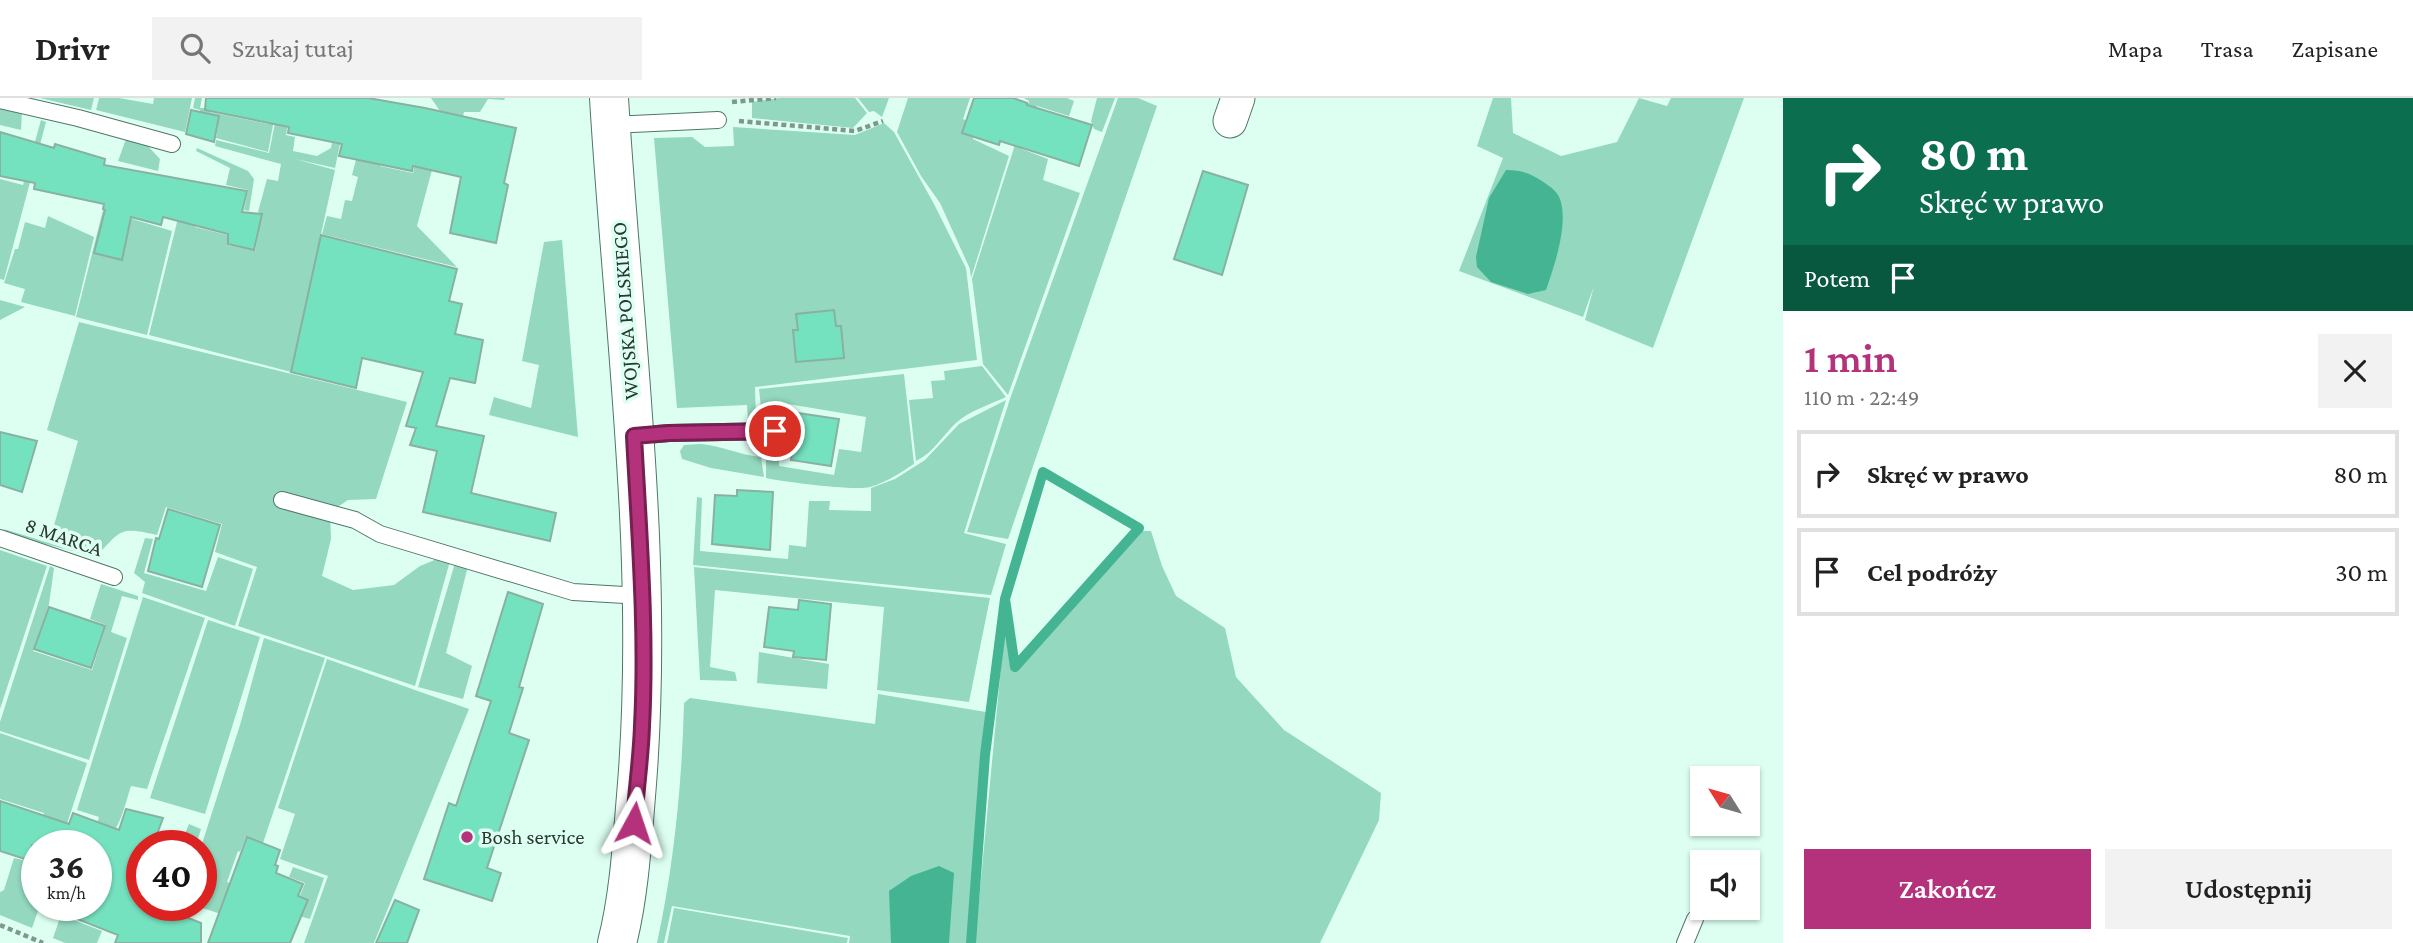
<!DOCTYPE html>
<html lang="pl">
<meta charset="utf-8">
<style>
:root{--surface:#fff;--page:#f2f2f2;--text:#222;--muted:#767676;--line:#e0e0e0;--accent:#b4327b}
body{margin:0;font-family:"Crimson Pro",serif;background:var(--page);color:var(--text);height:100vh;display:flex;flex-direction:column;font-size:26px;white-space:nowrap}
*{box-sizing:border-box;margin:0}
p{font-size:23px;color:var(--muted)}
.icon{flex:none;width:38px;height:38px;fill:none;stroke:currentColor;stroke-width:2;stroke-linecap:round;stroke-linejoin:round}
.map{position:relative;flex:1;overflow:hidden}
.sheet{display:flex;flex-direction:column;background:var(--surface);width:630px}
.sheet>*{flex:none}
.top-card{background:#0b6e4f;color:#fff;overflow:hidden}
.needle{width:46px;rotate:307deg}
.fabs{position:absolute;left:1690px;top:668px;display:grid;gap:14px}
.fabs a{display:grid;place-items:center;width:70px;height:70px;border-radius:0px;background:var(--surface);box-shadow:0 2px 5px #0004;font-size:35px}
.speed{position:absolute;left:21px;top:732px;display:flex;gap:14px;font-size:35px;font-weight:700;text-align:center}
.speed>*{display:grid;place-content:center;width:91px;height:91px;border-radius:50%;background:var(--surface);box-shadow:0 2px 5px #0004;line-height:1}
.speed small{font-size:18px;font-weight:400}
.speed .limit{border:10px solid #d22;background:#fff;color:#111}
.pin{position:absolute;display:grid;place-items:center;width:60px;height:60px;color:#fff;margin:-30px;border:4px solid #fff;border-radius:50%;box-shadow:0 2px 7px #0007}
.me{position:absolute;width:77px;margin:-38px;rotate:5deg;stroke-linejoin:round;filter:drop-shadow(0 0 5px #0008)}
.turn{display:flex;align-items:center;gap:24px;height:147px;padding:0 21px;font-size:32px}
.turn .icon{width:91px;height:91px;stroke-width:2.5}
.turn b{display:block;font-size:49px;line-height:60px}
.then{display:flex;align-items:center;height:66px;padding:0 21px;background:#0003;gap:14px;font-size:26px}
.round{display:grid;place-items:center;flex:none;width:74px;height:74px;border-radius:0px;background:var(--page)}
.head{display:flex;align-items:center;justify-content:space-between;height:119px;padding:0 21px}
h1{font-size:42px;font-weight:600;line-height:52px;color:var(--accent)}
.button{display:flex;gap:14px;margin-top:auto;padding:14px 21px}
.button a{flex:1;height:80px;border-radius:0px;background:var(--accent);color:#fff;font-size:28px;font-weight:600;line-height:80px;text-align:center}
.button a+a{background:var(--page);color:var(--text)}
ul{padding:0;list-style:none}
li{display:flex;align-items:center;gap:21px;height:88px;margin:0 14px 10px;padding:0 7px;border:4px solid var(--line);border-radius:0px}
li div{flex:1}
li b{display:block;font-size:26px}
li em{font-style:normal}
header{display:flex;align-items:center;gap:42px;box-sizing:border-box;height:98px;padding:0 35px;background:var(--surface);border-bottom:2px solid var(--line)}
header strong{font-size:33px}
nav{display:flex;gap:38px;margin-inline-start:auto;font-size:24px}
.search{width:490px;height:63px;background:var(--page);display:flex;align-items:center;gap:18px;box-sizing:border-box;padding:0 24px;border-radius:0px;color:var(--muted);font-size:26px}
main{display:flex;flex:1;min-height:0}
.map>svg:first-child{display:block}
.green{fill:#93d8bf}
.water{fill:#44b493}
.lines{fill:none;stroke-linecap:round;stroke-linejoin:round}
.stream{stroke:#44b493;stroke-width:10}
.building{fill:#75e2bf;stroke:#89b1a2;stroke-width:2}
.service-casing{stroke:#507668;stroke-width:18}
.minor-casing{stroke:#507668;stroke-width:35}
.tertiary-casing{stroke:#507668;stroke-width:40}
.path{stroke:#7f988f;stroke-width:4.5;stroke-dasharray:5 3.5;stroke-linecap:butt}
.service{stroke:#fff;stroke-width:16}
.minor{stroke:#fff;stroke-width:33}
.tertiary{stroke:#fff;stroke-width:38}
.route-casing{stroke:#752050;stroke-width:18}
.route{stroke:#b4327b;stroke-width:12}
.poi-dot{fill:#b4327b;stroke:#ddfff2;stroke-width:2.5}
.labels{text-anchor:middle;stroke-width:7;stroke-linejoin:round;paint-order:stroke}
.street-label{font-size:21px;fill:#283933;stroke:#ddfff2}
.poi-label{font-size:21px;fill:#283933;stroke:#ddfff2;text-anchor:start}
</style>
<header>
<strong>Drivr</strong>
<div class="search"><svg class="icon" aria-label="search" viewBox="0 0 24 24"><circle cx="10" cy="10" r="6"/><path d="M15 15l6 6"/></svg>Szukaj tutaj</div>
<nav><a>Mapa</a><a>Trasa</a><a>Zapisane</a></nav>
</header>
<main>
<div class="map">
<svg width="1783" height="845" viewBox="0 0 1783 845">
<rect width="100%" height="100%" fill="#ddfff2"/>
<path class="green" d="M40 0H94L91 12Z
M99 0H119L153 6 154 0H192L185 34 96 12Z
M195 0H202L200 10H209V14L268 26 273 0H278L268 54 216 40 218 27 202 25 200 12 193 10Z
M280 0 291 5 286 37 295 39 293 53 317 58 331 50 332 45 340 46 335 70 295 61 335 72 291 274 149 237 183 100 199 103 195 129 227 137 228 147 255 153 262 116 258 114 267 81 278 83 281 66 215 48 216 42 269 55Z
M431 0H505L504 2 488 1 480 14H464L457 45 440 42 417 128 457 169 322 136 327 118 341 121 345 102 352 103 358 79 352 77 357 58 340 54 341 47 382 58 380 68 413 75 422 38 442 16Z
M779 0H855L867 15 853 30 752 20V4Z
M858 0H889L882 19 874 13 869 14Z
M908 0H970L963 21 976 27 973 41 1009 58 971 180 970 171 940 105 921 78 897 34Z
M1024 0H1067L1074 3 1069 18 1037 8 1022 51 1048 61 1043 82 1080 95 1008 297 983 266 972 181 1029 3Z
M1097 0H1115L1102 34 1094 31 1091 23Z
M1118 0H1138L1157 8 1008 441 967 434 1010 301Z
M1493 0H1511L1513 35 1561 58 1617 44 1639 0 1667 8 1671 0H1744L1653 250 1585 222 1594 188 1583 219 1459 173 1503 60 1477 48Z
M0 8 22 13 21 32 0 27Z
M41 22 46 24 4 182 0 181V81L23 87Z
M884 25 894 34 934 106 966 170 977 262 755 289 756 321 748 322 747 307 677 310 654 40 692 39 705 49 734 48 733 29 855 37Z
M126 41 146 46 160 61 158 73 118 63Z
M197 50 248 73 254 81 249 113 244 112 248 92 226 87 230 70 196 53Z
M103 112 172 133 147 237 76 219Z
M48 118 94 139 75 218 21 204 25 191 4 185 15 151H18L25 124 45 130Z
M562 142 578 339 489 317 494 299 531 310 539 267 522 263 544 144Z
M0 202 25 209 0 222Z
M79 224 407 304 376 401 348 402 330 414 331 441 322 478 353 492 394 487 420 468 437 461 450 463 415 588 238 528 257 469 215 454 222 426 166 409 157 437C119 428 121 432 96 459L11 437 4 431 49 445 78 343 47 332Z
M982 268 1006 299C991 306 969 313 956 325 943 337 933 355 916 363L909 302 933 300 931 283 945 282 944 273Z
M904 276 914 366C900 375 887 384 870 389 854 393 785 384 766 380V360L779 362V368L834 377 839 351 861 354 866 319 788 306 762 319 759 291Z
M1006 302 964 435 1006 446 991 497 693 467 697 399 702 400 700 453 788 461 789 447 806 449 809 403H830L829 412 871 413V390L895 381 925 362 959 326Z
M701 346C722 348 740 357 761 359L764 379 711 370 682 361 680 353 684 347Z
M1140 433H1151L1162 468 1176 498 1225 530 1236 579 1284 632 1381 695 1379 722 1320 845H975L1006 515 1015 571Z
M145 440 153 441 144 475 206 493 218 459 253 471 235 528 142 495 145 484 134 475Z
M0 452 47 468 0 611Z
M455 465 468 468 446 555 472 568 463 601 418 589Z
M50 468 54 470 49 506 33 553 92 572 106 527 90 521 101 486 138 498V502L122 498 111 534 127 540 89 662 0 633V624Z
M694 469 990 500 969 604 877 592 884 509 715 492 710 569 735 574 737 583 700 582Z
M143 499 205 520 147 691 131 688C124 709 118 747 90 747L99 719 77 712Z
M208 522 260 539 205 716 150 700Z
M264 540 325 560 263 745 246 739 240 754 238 753 227 784 245 791 224 817 193 807 179 845H169L183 807H201V749L240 627Z
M759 554 829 566 827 591 757 585Z
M327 561 469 611 374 845H304L328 778 280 761 295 716 278 710Z
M878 596 986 614 967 845H849L850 838 672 808 664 845H657C674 767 682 685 684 605L690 600 875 626Z
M0 635 87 665 60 747H37V807H40L32 830 0 817V794L4 792 14 760 31 764 44 715 0 701Z
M189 726 201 731 196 747H180Z
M293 769 324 780 310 821 295 817 296 812 304 814 309 802 300 798 305 785 289 779Z
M674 810 848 840 847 845H667Z
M61 817 102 833 97 845H65L53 840Z"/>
<path class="water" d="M1506 72C1519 72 1526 74 1537 80 1543 84 1554 90 1558 97 1571 120 1554 169 1546 192L1528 196 1491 184 1477 169 1476 159 1489 100Z
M939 768 954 775 949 845H891L889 793 911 778Z"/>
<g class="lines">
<path class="stream" d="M971 845 985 657 1005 501 1043 374 1139 430 1015 569 1005 501"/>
</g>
<path class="building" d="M206 0H368L425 10 516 30 504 85 508 87 496 145 450 135 461 79 413 68 412 73 339 58 342 46 288 35 289 29 205 12Z
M974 0H1013L1027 5V7L1092 27 1079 68 1000 43 999 47 962 35Z
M191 12 219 18 214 44 186 36Z
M0 34 54 50 55 46 105 61 104 67 247 93 242 114 262 116 254 152 228 146V136L163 119 161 127 131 119 122 162 94 155 105 112 103 111 104 106 34 91 35 85 0 78Z
M1203 73 1248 87 1222 177 1174 161Z
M321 137 457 171 449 203 462 206 455 236 483 242 475 285 450 280 436 328 484 338 471 395 556 415 550 443 423 414 437 353 410 347 416 330 406 328 423 274 362 260 356 290 291 274Z
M834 212 836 228H841L844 260 796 264 793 232H798L796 216Z
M798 315 839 321 831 368 791 362Z
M0 334 37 343 22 394 0 387Z
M737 392 773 394 770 452 712 446 715 397 737 398Z
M168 411 220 427 202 489 148 473 156 440 159 441Z
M508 494 543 506 519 589 523 590 509 635 529 642 487 770 501 775 492 803 424 781 449 705 456 708 491 603 476 598Z
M799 502 831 506 826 562 793 559 794 553 764 549 769 509 798 512Z
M49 509 105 528 91 570 34 551Z
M0 703 69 726 73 715 119 732 126 711 163 720 153 747H142V807H155L201 825V845H115L118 837 44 808 45 807H96V747H32L28 762 0 753Z
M247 739 280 752 275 767 278 768 276 775 303 786 298 798 308 802 290 845H208Z
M395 802 419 812 407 845H376Z"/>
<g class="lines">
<defs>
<path id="service" d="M0 2 78 20 172 46
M611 27 718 22
M634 338 669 335 774 333
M282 402 355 422 380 436 573 494 642 498
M0 440 114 479
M1685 845 1695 821"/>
<path id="minor" d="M1230 23 1238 0"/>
<path id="tertiary" d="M609 0C623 232 656 466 636 698 632 746 629 798 617 845"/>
</defs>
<use href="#service" class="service-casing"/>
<use href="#minor" class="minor-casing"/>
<use href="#tertiary" class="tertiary-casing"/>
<path class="path" d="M732 4 776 0
M739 23 855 33 883 23
M0 827 43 845"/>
<use href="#service" class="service"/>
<use href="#minor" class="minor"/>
<use href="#tertiary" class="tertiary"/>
</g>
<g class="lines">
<defs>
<path id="route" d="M634 725C636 693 641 660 642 628 647 531 639 434 634 338L669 335 775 333"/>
</defs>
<use href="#route" class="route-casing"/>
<use href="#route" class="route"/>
</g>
<circle class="poi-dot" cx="467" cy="739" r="7"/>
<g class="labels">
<g class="street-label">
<text transform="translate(625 213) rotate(-94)" y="7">WOJSKA POLSKIEGO</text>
<text transform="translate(64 439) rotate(19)" y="7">8 MARCA</text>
</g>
<g class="poi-label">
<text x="481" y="746">Bosh service</text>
</g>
</g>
</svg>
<div class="fabs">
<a><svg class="needle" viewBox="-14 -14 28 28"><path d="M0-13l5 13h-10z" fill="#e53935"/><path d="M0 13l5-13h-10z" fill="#767676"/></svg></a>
<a><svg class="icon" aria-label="sound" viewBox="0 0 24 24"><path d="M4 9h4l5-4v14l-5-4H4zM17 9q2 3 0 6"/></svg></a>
</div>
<div class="speed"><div>36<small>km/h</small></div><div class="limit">40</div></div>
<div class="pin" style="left:775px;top:333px;background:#d93025"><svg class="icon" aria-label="arrive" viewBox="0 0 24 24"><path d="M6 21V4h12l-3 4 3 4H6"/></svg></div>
<svg class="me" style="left:634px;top:725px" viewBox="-20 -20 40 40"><path d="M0-17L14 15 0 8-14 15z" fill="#b4327b" stroke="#fff" stroke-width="4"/></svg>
</div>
<section class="sheet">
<div class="top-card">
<div class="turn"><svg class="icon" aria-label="right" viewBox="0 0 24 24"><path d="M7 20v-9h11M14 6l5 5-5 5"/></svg><div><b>80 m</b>Skręć w prawo</div></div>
<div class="then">Potem<svg class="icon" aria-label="arrive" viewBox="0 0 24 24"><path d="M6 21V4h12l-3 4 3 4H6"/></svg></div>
</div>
<div class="head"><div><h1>1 min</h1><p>110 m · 22:49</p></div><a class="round"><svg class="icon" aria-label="close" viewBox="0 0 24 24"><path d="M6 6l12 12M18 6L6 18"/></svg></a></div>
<ul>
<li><svg class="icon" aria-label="right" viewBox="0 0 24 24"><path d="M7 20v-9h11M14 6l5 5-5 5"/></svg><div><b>Skręć w prawo</b></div><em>80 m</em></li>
<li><svg class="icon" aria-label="arrive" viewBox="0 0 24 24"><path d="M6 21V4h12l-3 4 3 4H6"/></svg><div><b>Cel podróży</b></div><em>30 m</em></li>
</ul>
<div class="button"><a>Zakończ</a><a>Udostępnij</a></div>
</section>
</main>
